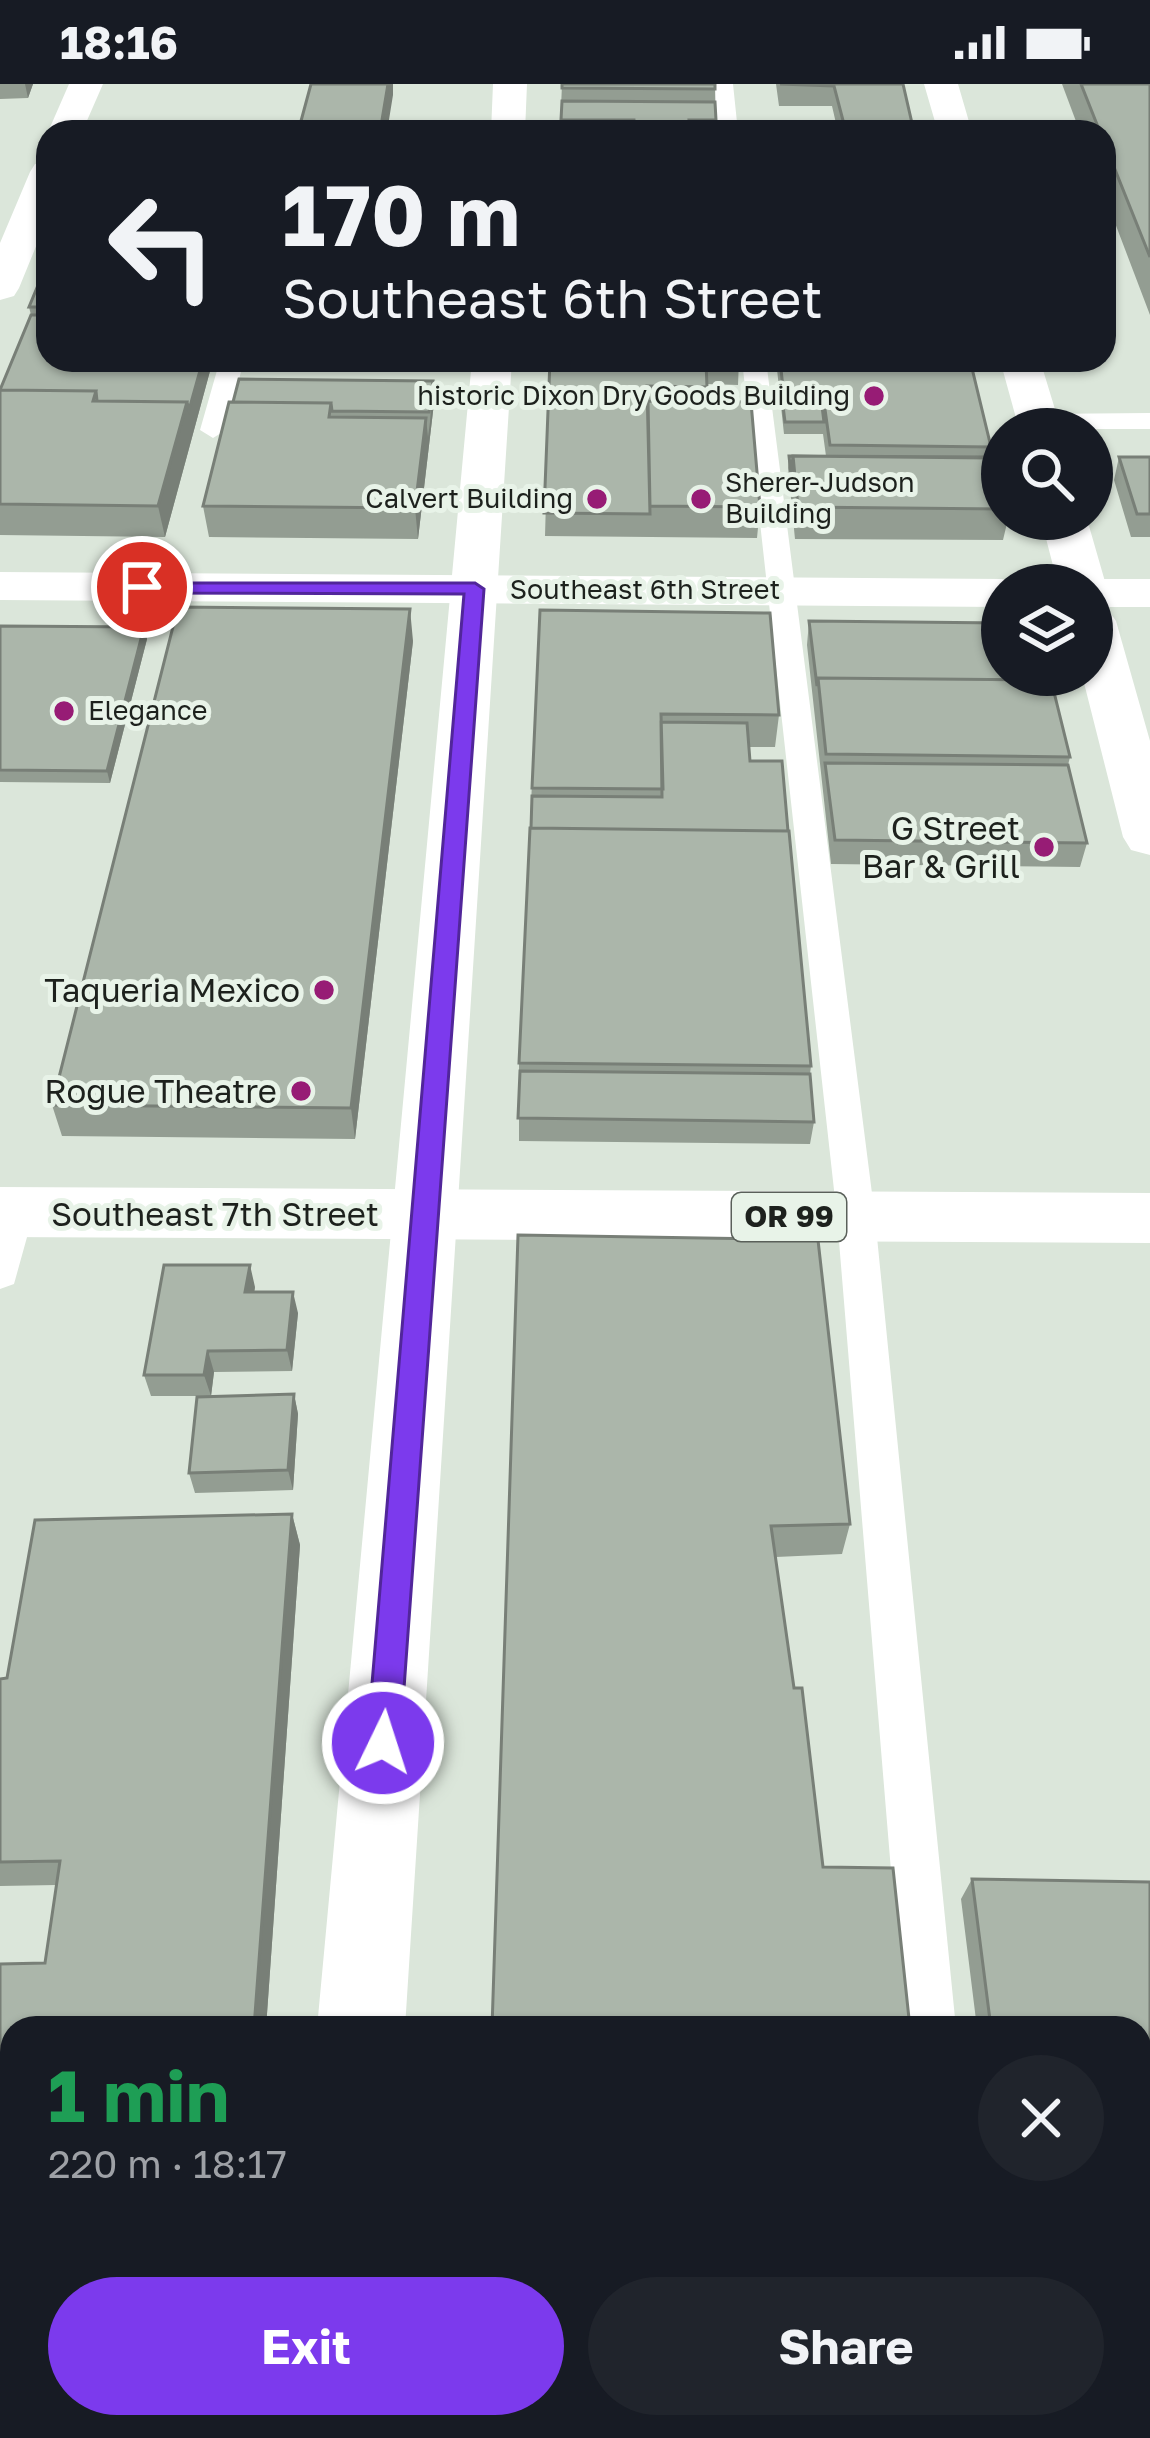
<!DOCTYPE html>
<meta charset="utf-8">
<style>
:root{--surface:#171b24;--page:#20242c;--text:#f1f3f6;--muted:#9ea1a6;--accent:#7c3aed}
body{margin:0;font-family:"Golos Text",sans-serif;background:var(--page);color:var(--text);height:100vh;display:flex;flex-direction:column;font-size:45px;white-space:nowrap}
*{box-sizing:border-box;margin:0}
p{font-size:39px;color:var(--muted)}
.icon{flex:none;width:66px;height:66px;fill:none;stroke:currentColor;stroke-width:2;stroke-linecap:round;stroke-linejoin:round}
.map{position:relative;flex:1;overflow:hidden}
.side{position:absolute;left:0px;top:1932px;width:1152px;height:423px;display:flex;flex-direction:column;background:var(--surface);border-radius:36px 36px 0 0;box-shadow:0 3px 9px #0004}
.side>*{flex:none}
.banner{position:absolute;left:36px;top:36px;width:1080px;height:252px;border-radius:36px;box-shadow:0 3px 9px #0004;background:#171b24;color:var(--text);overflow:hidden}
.controls{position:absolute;left:981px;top:324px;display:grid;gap:24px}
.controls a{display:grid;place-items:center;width:132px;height:132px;border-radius:50%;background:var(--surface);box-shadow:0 3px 9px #0004;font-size:60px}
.pin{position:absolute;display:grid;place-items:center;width:102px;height:102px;color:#fff;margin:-51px;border:6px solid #fff;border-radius:50%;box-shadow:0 3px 12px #0007}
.me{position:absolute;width:132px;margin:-66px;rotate:4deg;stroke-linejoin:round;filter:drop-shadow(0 0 9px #0008)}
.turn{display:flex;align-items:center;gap:42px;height:252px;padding:0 48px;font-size:54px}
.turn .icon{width:156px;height:156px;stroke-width:2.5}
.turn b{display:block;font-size:84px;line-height:102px}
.round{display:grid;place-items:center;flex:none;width:126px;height:126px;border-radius:63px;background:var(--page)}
.summary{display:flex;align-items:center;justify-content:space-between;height:204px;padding:0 48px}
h1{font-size:72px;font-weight:700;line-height:90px;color:#1e9e55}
.cta{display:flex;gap:24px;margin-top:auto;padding:24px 48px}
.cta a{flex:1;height:138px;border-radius:72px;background:var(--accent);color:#fff;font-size:48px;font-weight:700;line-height:138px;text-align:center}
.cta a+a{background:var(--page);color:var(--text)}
.status{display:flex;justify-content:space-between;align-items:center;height:84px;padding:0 60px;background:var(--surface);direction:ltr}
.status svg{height:33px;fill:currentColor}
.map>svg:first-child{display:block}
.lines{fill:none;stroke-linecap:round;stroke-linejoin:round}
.service{fill:#fff;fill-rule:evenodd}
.minor{fill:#fff;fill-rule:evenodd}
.tertiary{fill:#fff;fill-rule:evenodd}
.trunk{fill:#fff;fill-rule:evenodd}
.wall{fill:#939d92}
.shaded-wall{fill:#787f77}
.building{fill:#abb6aa;stroke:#787f77;stroke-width:3}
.route{fill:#7c3aed;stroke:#51269a;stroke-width:3}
.poi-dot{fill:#971c75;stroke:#e8f3e8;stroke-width:4.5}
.labels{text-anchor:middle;stroke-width:10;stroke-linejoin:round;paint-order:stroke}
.far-poi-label{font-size:27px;fill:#1d211d;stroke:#e8f3e8;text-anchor:end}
.far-street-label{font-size:27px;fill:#1d211d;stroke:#e8f3e8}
.shield{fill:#e8f3e8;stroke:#5a605a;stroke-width:3}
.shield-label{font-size:30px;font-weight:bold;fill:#1d211d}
.poi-label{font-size:33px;fill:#1d211d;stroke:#e8f3e8;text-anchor:end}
.street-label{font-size:33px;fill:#1d211d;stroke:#e8f3e8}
</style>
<div class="status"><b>18:16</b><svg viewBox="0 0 49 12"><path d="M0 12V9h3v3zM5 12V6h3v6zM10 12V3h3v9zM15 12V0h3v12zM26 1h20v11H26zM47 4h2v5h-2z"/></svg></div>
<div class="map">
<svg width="1150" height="2354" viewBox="0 0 1150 2354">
<rect width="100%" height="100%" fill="#dbe6da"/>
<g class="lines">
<path class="service" d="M713 0H733L738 48H718Z
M220 276H244L226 346 213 354 200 346Z
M742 276H766L875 1133 956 1944H904L837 1133Z
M1150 329V345H1036L1025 338 1038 330Z
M15 1113 29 1117 34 1128 14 1200 0 1205V1120Z
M938 2343H996L997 2354H939Z"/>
<path class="minor" d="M69 0H103L82 48H48Z
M493 0H527L525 48H491Z
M48 77V133L19 204 14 212 0 216V159L30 88 35 80Z
M472 276H512L405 1944H317Z
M282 2343H380L379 2354H281Z"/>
<path class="tertiary" d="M924 0H958L972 48H938Z
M1000 276H1040L1061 345H1019Z
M1041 435H1087L1106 501 1099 511 1092 513V501H1058Z
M1092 523 1109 527 1116 537 1150 657V771L1131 766 1123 753 1082 591H1092Z"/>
<path class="trunk" d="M0 488 1002 495 1020 501H1002V523L0 516Z
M1092 495H1150V523H1092V501H1074Z
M0 1103 1150 1109V1159L0 1153Z"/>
</g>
<path class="wall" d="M0 0H33L28 14 0 15Z
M562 0H715L716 48H560Z
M776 0H903L914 48H838L832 22H779Z
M1062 0H1150V231L1104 110V48H1080Z
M48 177V276H213L165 453 0 451V306L31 231 29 223Z
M550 276H739L738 301 707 300 706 317 760 423 757 454 545 452Z
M776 276H970L991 363 989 374 1002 394V435H1008L1003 456 795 455 788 384 789 372H826L823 350H784Z
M229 318 434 319 418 455 209 453 203 422Z
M1119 373H1150V453H1131L1114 396Z
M540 526 779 631 775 663H749L750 677 811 982 810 990 814 1038 810 1060 519 1057V979Z
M809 537 1070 673 1068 681 1087 759 1080 783 831 780 807 561Z
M0 542 144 543 147 555 110 699 0 698Z
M413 557 355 1055 62 1052 52 1021Z
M518 1151 850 1440 842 1470 776 1473 794 1604 823 1783 492 1944Z
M255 1203 254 1208 298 1229 292 1287 214 1288 211 1312H151L144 1291Z
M294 1310 298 1330 293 1406 195 1409 189 1389Z
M292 1430 300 1461 266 1944H12V2253H0V2050L6 2012H0V1880L45 1879 56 1801 0 1802V1595L7 1594Z
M972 1795 1150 1798V2178H1140V1944H977L961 1815Z"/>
<path class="shaded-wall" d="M25 0H33L28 14Z
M388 0H393V11L387 48H380Z
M203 276H213L165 453 158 422 187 318Z
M433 297 434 319 418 455 415 424 426 334 428 353 430 338Z
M410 525 413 557 355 1055 351 1024Z
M144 543 147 555 110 699 107 687Z
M250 1181 255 1203 251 1229 245 1208Z
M293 1208 298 1229 292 1287 287 1266Z
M208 1267 214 1288 211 1312 204 1291Z
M294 1310 298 1330 293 1406 288 1386Z
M292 1430 300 1461 266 1944H254Z"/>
<path class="building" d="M311 0H388L380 48H298Z
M562 0H715V5L562 4Z
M780 0H903L914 48H846L834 2Z
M1081 0H1150V173L1104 58V48H1100Z
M562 17 715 18 716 36H689L690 48H635L634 36H561Z
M561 36H634L635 48H560Z
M48 177V223H29Z
M31 231H48V276H203L189 326 187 318 97 317 96 307 0 306Z
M550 276H739V278H706L707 303 647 302 650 430 544 429Z
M780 276H970L991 363 830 361 822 304H783Z
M239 295 433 297 429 328 332 327 331 319 233 318Z
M0 306 96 307 93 317 187 318 158 422 0 420Z
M782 314H821L824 338H785Z
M648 317 751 318 760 423 650 422Z
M229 318 331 319 329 333 426 334 415 424 203 422Z
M789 372 989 373V374L793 372 791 391Z
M793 372 997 374 1002 394V425L798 423Z
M1119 373H1150V430H1137Z
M178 523 410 525 351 1024 52 1021Z
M540 526 770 529 779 631 661 630 663 705 532 704Z
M809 537 1002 539V591H1046L1047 596 818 594 817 602Z
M0 542 144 543 107 687 0 686Z
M818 594 1051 596 1070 673 826 670Z
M661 638 747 639 750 677H782L788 747 531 744 532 712 662 713Z
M825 679 1068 681 1087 759 835 756Z
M530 744 789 747 811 982 519 979Z
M520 987 810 990 814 1038 518 1034Z
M518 1151 818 1156 850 1440 771 1442 794 1604H802L823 1783 893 1784 910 1944H492Z
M164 1181H250L245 1208H293L287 1266 208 1267 204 1291H144Z
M294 1310 288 1386 189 1389 197 1313Z
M292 1430 254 1944H12V2242H0V2050L9 1994H0V1880L45 1879 60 1777 0 1778V1595L7 1594 35 1436Z
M972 1795 1150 1798V2167H1140V1944H991Z"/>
<path class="route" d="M135 499H475L484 505 400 1659 395 1670 383 1675 371 1670 367 1659 464 510 142 509 135 507Z"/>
<g class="poi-dot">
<circle cx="874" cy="312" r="12"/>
<circle cx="597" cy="415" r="12"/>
<circle cx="701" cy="415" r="12"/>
<circle cx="64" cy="627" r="12"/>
<circle cx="1044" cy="763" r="12"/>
<circle cx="324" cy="906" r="12"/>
<circle cx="301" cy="1007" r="12"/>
</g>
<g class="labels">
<g class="far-poi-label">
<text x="850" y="321">historic Dixon Dry Goods Building</text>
<text x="725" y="408" text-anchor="start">Sherer-Judson<tspan x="725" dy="31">Building</tspan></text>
<text x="573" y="424">Calvert Building</text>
<text x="88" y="636" text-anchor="start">Elegance</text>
</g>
<g class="far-street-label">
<text x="645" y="515">Southeast 6th Street</text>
</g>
<rect class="shield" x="732" y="1109" width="114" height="48" rx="9"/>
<g class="shield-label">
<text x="789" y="1143">OR 99</text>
</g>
<g class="poi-label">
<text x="1020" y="756">G Street<tspan x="1020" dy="38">Bar &amp; Grill</tspan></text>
<text x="300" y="918">Taqueria Mexico</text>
<text x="277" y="1019">Rogue Theatre</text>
</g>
<g class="street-label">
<text x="215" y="1142">Southeast 7th Street</text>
</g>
</g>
</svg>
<div class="controls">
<a><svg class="icon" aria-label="search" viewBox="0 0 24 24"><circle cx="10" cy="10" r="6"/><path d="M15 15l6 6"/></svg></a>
<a><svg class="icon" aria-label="layers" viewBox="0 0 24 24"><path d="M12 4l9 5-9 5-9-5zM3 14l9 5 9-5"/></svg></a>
</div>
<div class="pin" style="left:142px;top:503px;background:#d93025"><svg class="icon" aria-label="arrive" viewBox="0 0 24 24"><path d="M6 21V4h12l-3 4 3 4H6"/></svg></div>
<svg class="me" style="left:383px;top:1659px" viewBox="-20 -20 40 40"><circle r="17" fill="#7c3aed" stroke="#fff" stroke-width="3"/><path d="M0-11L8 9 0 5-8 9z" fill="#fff"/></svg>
<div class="banner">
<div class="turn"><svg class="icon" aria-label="left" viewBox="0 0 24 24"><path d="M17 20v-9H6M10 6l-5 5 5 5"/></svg><div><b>170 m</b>Southeast 6th Street</div></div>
</div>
<section class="side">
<div class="summary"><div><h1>1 min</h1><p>220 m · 18:17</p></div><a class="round"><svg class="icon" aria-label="close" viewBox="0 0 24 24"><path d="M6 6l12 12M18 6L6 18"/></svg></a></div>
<div class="cta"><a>Exit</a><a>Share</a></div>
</section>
</div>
